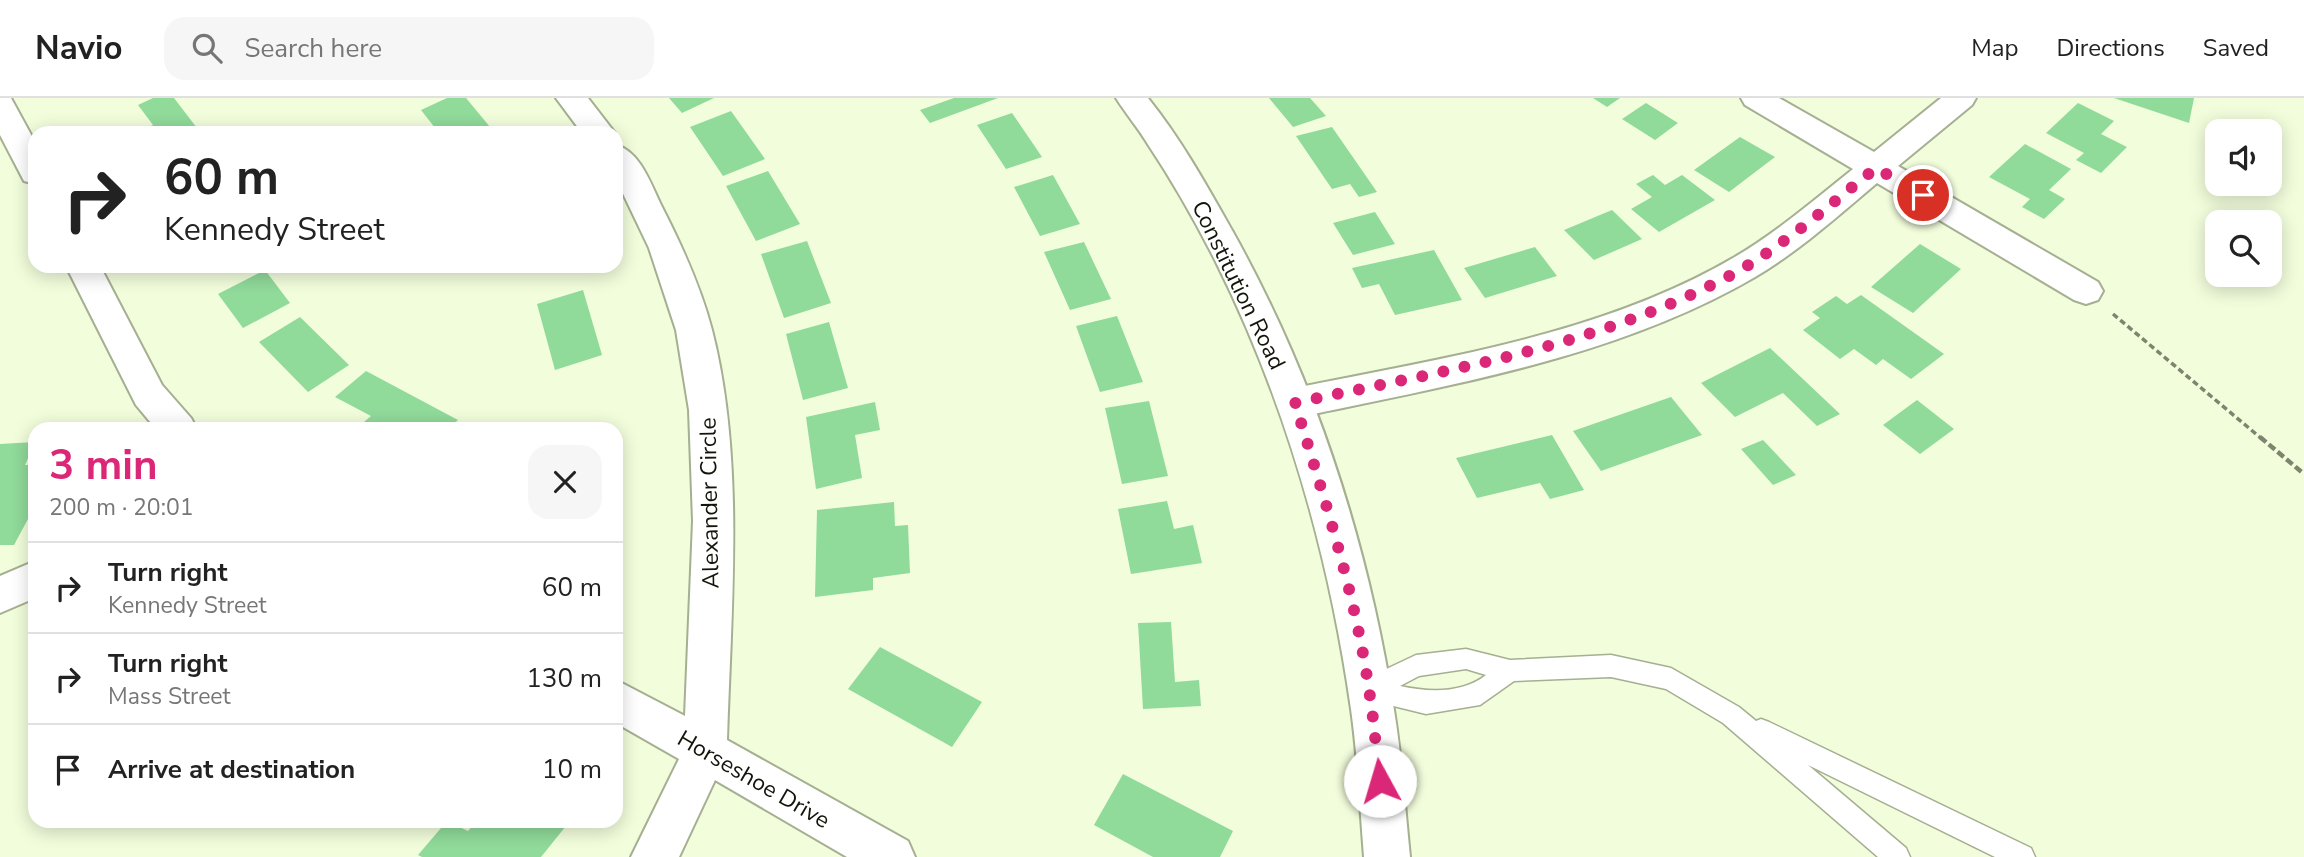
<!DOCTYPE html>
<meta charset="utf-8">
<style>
:root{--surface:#fff;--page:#f6f6f6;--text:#222;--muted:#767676;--line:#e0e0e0;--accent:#db2777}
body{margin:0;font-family:"Nunito Sans",sans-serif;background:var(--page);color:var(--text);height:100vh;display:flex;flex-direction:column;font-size:26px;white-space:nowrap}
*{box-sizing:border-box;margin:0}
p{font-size:23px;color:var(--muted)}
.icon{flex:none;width:38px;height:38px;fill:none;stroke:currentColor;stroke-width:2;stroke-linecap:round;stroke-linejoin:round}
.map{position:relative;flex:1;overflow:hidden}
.drawer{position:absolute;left:28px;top:324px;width:595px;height:406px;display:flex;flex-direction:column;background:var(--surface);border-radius:21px;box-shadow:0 4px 18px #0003}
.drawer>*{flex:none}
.guide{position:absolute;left:28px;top:28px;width:595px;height:147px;border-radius:21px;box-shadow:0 4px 18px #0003;background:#fff;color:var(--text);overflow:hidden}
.buttons{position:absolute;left:2205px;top:21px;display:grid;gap:14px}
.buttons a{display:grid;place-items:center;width:77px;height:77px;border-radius:14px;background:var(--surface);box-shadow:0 4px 18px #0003;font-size:35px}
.pin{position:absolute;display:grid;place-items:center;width:60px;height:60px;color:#fff;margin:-30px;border:4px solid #fff;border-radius:50%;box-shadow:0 2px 7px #0007}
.me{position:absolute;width:77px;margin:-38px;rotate:354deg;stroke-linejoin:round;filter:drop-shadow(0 0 5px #0008)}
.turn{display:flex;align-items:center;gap:24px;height:147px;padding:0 21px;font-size:32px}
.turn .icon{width:91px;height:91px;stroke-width:2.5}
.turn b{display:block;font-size:49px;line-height:60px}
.round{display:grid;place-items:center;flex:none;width:74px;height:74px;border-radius:21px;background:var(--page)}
.head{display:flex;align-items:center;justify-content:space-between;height:119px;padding:0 21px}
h1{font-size:42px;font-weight:700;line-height:52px;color:var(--accent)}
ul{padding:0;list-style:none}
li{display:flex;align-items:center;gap:21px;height:91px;padding:0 21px;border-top:2px solid var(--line)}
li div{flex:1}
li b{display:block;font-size:26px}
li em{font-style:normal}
header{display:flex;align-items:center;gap:42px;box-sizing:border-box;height:98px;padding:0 35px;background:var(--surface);border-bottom:2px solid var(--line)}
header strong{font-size:33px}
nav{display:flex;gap:38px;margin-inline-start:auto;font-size:24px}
.search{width:490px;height:63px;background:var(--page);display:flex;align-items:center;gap:18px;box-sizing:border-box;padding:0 24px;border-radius:21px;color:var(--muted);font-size:26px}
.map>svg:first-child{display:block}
.building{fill:#90da9a}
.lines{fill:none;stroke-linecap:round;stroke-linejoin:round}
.service-casing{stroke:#a5af91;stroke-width:3}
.minor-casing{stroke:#a5af91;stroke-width:4}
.tertiary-casing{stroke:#a5af91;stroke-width:4}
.path-far1{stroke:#7e856f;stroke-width:3.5;stroke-dasharray:6 3.5;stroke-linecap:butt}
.path{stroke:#7e856f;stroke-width:4.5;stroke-dasharray:8 3.5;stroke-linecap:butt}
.service{fill:#fff;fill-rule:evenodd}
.minor{fill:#fff;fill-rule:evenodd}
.tertiary{fill:#fff;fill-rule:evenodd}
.route{stroke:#db2777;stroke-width:12;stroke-dasharray:0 21.6}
.labels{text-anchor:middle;stroke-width:5;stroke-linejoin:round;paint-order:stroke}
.street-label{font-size:23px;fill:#12150a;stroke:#fff}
</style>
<header>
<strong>Navio</strong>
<div class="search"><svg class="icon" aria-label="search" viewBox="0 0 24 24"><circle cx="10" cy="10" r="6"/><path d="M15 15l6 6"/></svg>Search here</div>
<nav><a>Map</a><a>Directions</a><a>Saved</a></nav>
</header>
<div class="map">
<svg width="2304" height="759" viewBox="0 0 2304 759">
<rect width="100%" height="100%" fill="#f2fddc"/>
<path class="building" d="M153 0H174L197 30 185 35H140L139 33 153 27 138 7Z
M447 0H466L495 35H439L421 12Z
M669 0H714L682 15Z
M954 0H998L930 25 920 12Z
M1269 0H1310L1326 18 1293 29Z
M1593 0H1620L1607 9Z
M2114 0H2194L2189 25Z
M1646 5 1678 25 1655 42 1622 21Z
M2078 5 2114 23 2101 36 2127 49 2101 75 2076 62 2084 55 2046 35Z
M731 13 765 61 723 78 690 29Z
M1012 15 1042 59 1006 71 977 27Z
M1332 29 1377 94 1359 99 1350 86 1332 91 1296 38Z
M1740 39 1775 59 1729 94 1694 72Z
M2025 46 2071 71 2049 92 2065 101 2044 121 2022 109 2030 101 1989 79Z
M768 73 800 126 756 143 726 88Z
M1053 77 1080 126 1040 138 1014 89Z
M1653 77 1665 87 1682 77 1715 102 1659 134 1631 111 1652 99 1636 86Z
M1612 112 1642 141 1594 162 1564 132Z
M1375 114 1395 146 1353 157 1333 125Z
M807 143 831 205 784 220 761 156Z
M1084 144 1111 201 1070 212 1044 154Z
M1920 146 1961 171 1913 215 1871 189Z
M1535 149 1557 178 1485 200 1464 170Z
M1434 152 1462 202 1395 217 1379 186 1362 190 1352 170Z
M265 172 290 205 243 230 218 196Z
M583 192 602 257 555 272 537 206Z
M1861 197 1944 256 1911 281 1883 261 1876 267 1854 251 1840 261 1803 232 1820 220 1812 214 1836 198 1847 206Z
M1117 218 1143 284 1100 294 1076 228Z
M300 219 349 267 308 294 259 244Z
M829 224 848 290 803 302 786 236Z
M1770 250 1840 316 1817 328 1783 295 1735 319 1701 285Z
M366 273 458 322 448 331H361L358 329 371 318 335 299Z
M1671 299 1702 337 1601 373 1573 333Z
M1917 302 1954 331 1920 356 1883 327Z
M1149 303 1168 378 1122 386 1105 310Z
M875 304 880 332 855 337 862 380 816 391 806 319Z
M1552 337 1584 392 1550 401 1540 385 1477 400 1456 360Z
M1763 342 1796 377 1773 387 1741 351Z
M35 344 25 367H35V408L14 447H0V346Z
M1167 403 1174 431 1193 427 1202 465 1131 476 1118 411Z
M894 404 895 428 908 427 910 475 873 480V492L815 499 817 412Z
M1171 524 1175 584 1199 582 1201 608 1143 611 1138 525Z
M880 549 982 604 952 649 848 591Z
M1123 676 1233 733 1220 759H1153L1094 727Z
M447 723 468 733 477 723H570L541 759H422L418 757Z"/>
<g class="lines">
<defs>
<path id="service" d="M1466 551 1510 562 1611 557 1671 570 1739 609 1756 623 1761 621 1769 624 2031 750 2035 759H1995L1808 667 1906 750 1910 759H1878L1723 625 1666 591 1611 579 1514 583 1480 607 1426 616 1369 602 1361 599 1357 591 1361 583 1416 557ZM1466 571 1486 577C1462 596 1428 594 1400 588L1419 578Z"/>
<path id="minor" d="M0 0H11L35 44V86L24 83 0 37Z
M556 0H588L615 35H582Z
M1741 0H1779L1874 54 1941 0H1976L1972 7 1898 68 2098 184 2103 193 2098 202 2086 206 2074 202 1877 85C1838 118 1799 153 1755 179 1616 260 1450 287 1295 320L1282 315 1277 305 1282 295 1295 290C1442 260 1601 237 1733 160 1776 135 1814 102 1853 71L1745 7Z
M616 47C641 54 651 87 662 109 682 148 701 190 712 232 745 360 731 510 727 642L908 743 915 759H847L715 682 679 759H631L679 661 616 625V582L685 618 693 423 689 312 676 232 649 150 616 81Z
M66 168H100L162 287 191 320 197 331H156L136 307Z
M35 463V500L0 515V478Z"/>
<path id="tertiary" d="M1116 0H1148C1181 41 1207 88 1233 134 1315 281 1368 445 1394 612 1402 661 1405 710 1410 759H1364C1360 710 1358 660 1351 611 1329 457 1285 302 1215 162 1195 123 1173 84 1149 48 1139 31 1126 16 1116 0Z"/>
</defs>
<use href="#service" class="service-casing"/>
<use href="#minor" class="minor-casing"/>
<use href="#tertiary" class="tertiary-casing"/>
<path class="path-far1" d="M2113 216 2262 341"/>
<path class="path" d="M2260 339 2304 376"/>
<use href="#service" class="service"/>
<use href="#minor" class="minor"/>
<use href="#tertiary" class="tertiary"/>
</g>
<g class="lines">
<path class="route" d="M1380 683C1376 653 1374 622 1369 592 1355 495 1324 399 1295 305 1445 272 1594 250 1731 177 1784 148 1829 107 1876 70L1923 97"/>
</g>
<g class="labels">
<g class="street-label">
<text transform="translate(1239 187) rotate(64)" y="8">Constitution Road</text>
<text transform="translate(709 405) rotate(-91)" y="8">Alexander Circle</text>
<text transform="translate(754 681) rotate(30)" y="8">Horseshoe Drive</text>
</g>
</g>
</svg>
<div class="buttons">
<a><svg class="icon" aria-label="sound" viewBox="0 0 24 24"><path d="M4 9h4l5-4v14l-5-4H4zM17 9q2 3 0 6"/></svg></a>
<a><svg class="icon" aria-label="search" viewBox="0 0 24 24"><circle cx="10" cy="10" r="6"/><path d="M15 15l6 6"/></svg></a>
</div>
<div class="pin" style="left:1923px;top:97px;background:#d93025"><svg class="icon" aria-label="arrive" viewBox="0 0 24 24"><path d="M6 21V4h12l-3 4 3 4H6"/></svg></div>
<svg class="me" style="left:1380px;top:683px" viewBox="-20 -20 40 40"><circle r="19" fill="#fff"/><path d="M0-13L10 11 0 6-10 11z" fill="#db2777"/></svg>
<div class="guide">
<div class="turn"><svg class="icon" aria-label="right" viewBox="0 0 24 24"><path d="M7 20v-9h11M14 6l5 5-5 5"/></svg><div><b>60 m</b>Kennedy Street</div></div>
</div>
<section class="drawer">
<div class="head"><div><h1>3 min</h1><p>200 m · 20:01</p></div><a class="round"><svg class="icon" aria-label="close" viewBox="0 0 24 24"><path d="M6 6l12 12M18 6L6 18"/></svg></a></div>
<ul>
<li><svg class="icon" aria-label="right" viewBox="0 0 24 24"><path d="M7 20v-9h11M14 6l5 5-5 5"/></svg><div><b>Turn right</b><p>Kennedy Street</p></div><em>60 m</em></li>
<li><svg class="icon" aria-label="right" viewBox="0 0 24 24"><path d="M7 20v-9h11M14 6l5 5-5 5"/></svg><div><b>Turn right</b><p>Mass Street</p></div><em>130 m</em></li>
<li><svg class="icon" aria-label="arrive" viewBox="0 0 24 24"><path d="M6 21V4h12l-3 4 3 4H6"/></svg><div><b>Arrive at destination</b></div><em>10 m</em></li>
</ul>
</section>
</div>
